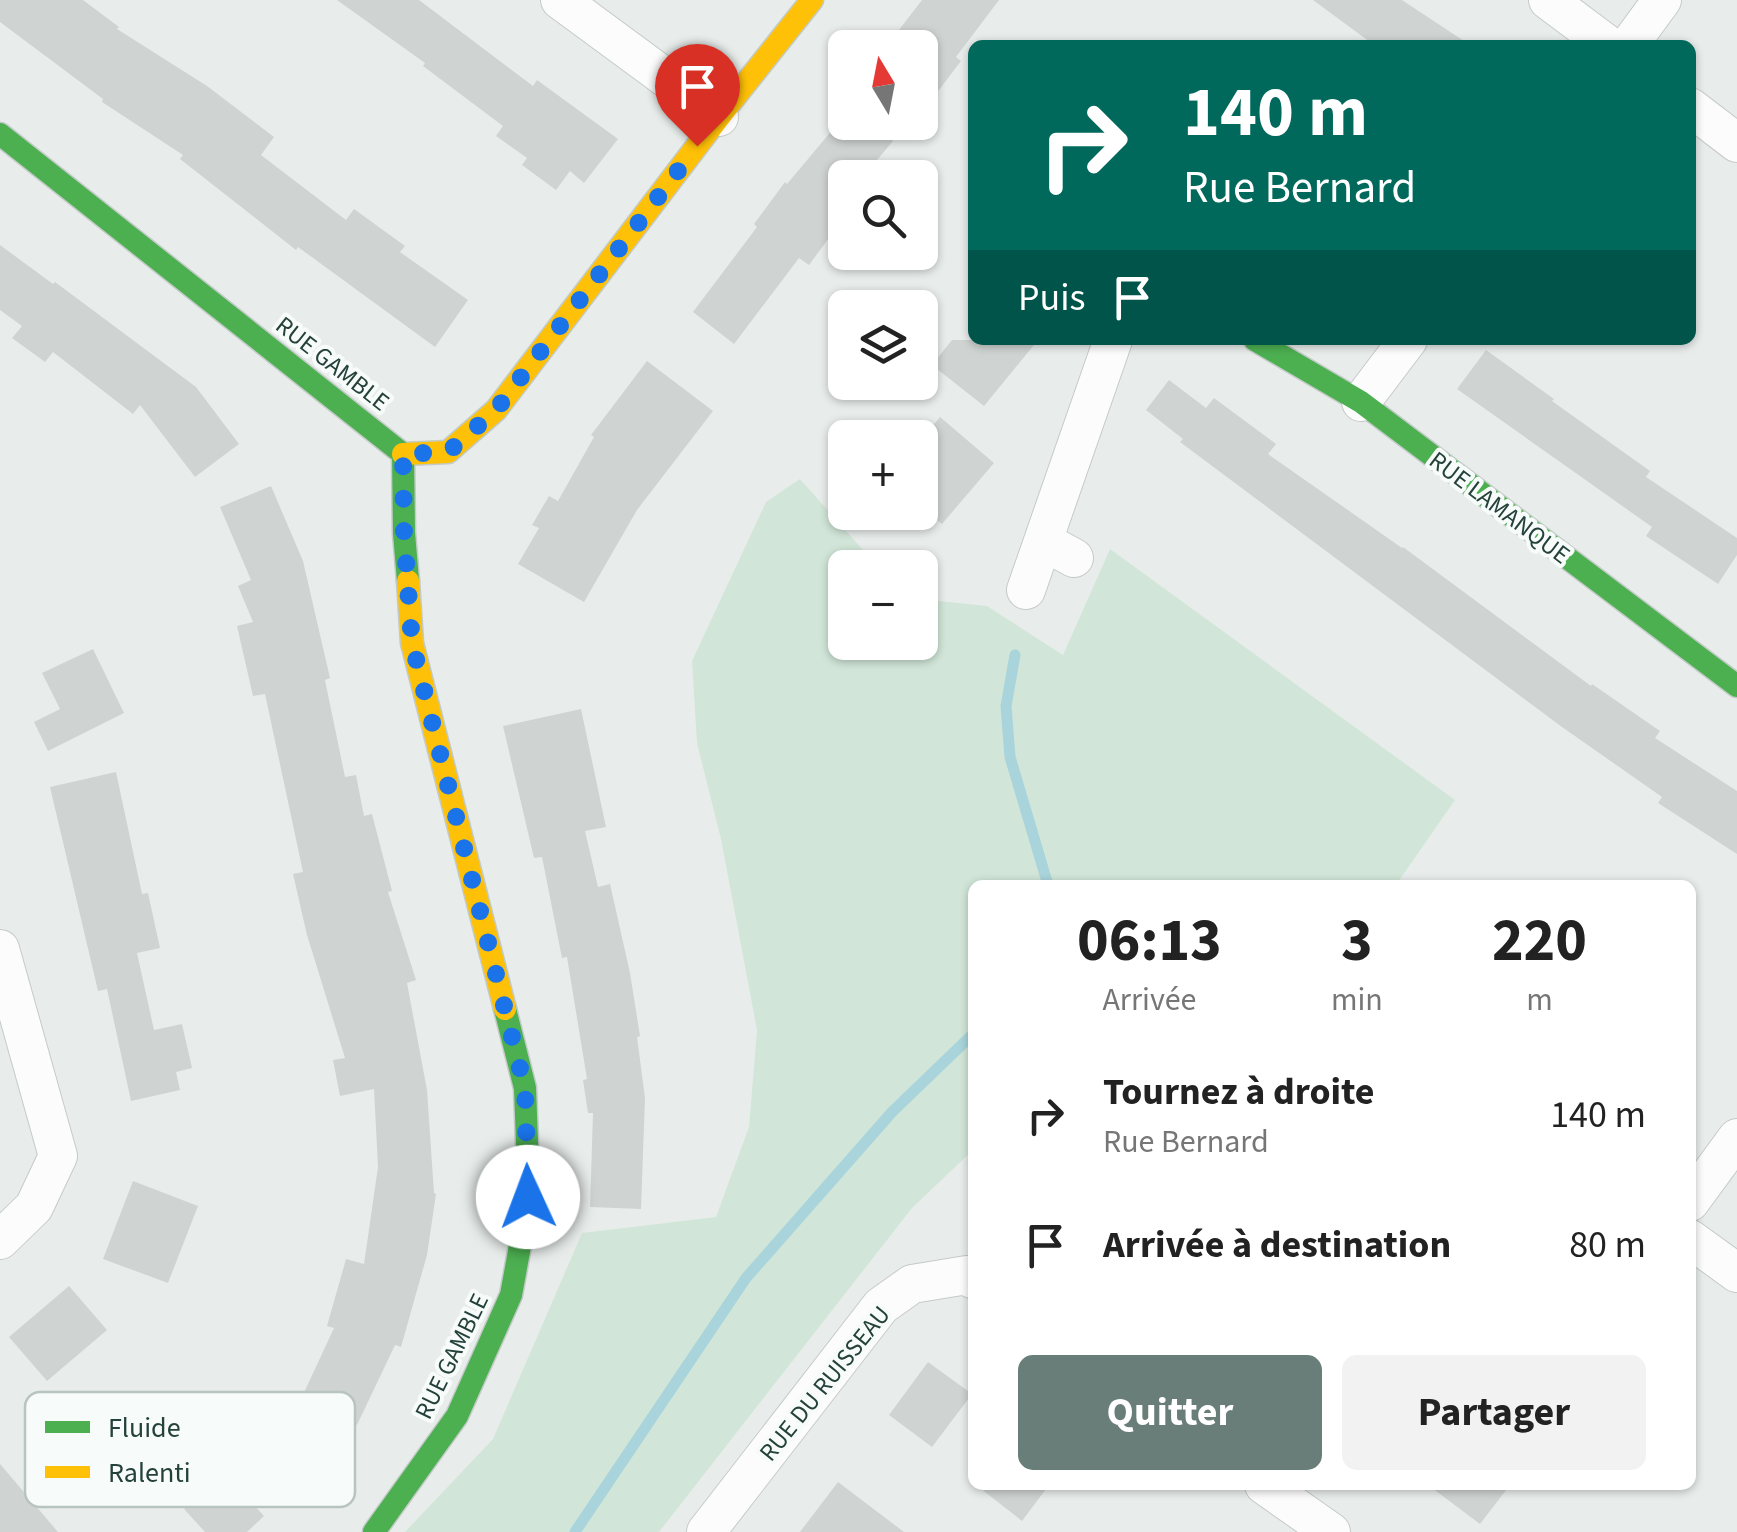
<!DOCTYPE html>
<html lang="fr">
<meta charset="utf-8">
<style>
:root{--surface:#fff;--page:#f2f2f2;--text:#222;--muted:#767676;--accent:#697e78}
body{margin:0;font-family:"Source Sans 3",sans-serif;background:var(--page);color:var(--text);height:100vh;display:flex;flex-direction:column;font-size:38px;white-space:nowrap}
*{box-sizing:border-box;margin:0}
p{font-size:32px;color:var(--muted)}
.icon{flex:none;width:55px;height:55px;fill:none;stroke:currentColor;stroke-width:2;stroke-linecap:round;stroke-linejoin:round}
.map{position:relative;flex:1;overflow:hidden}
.panel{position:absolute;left:968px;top:880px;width:728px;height:610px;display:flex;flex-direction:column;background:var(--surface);border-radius:15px;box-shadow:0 2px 8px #0004}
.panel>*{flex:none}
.guide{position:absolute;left:968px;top:40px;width:728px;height:305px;border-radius:15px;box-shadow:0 2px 8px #0004;background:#00695c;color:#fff;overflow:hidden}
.needle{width:65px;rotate:350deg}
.buttons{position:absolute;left:828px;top:30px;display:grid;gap:20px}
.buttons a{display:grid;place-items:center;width:110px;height:110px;border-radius:15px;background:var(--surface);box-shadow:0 2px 8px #0004;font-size:50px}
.pin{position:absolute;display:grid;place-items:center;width:85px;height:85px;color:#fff;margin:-102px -42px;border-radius:50% 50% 50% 0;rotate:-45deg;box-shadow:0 0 10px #0007}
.pin .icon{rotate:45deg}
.me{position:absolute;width:110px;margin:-55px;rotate:358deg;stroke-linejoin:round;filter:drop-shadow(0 0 8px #0008)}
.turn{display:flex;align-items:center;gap:35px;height:210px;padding:0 50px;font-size:45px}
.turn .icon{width:130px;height:130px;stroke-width:2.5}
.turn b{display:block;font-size:70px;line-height:85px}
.then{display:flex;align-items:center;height:95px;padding:0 50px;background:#0003;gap:20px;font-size:38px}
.eta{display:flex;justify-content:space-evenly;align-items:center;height:170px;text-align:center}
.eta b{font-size:60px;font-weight:700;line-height:70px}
.button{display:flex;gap:20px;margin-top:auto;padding:20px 50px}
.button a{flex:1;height:115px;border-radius:15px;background:var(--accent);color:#fff;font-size:40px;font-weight:700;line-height:115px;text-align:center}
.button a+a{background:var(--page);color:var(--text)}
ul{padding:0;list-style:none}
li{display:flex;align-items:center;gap:30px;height:130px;padding:0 50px}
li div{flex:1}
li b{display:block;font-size:38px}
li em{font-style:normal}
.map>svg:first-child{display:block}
.green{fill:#d1e6d8}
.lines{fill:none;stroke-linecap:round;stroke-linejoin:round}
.stream{stroke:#a9d4db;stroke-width:11}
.building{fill:#cfd4d2}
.street-casing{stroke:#c5cac8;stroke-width:40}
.fast-casing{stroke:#c3cbc8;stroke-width:25}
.slow-casing{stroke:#c3cbc8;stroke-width:25}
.street{stroke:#fcfcfc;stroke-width:38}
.fast{stroke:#4caf50;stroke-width:22}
.slow{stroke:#ffc107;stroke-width:22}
.route{stroke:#1a73e8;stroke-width:18;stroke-dasharray:0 32.4}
.labels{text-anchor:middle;stroke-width:8;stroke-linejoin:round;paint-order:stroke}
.street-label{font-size:25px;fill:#24423a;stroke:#f7fbf9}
.key{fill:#f7fbf9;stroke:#b8c4c0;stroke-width:2.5}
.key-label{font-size:28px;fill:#24423a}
</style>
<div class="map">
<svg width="1737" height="1532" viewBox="0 0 1737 1532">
<rect width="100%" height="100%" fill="#e8edeb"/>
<path class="green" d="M800 479 878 567 845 568V642H920V599L987 606 1063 655 1110 549 1455 800 1396 885H972V1151L912 1208 659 1532H405L493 1439 582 1233 716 1217 749 1127 757 1030 721 839 697 743 692 661 766 502Z"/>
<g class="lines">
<path class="stream" d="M1015 655 1006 706 1010 757 1048 885
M575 1532 746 1278 892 1112 972 1035"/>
</g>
<path class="building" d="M0 0H83L119 27 117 29 207 86 274 137 261 155 346 220 354 209 405 246 400 252 468 300 435 347 298 247 296 250 180 159 183 155 102 102 103 99 0 22Z
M337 0H419L533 86 537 80 618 139 584 183 570 171 556 190 522 165 527 158 496 136 503 126 423 66 425 63Z
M922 0H999L956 57 961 61 920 115V48H885Z
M1313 0H1402L1470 45H1374Z
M839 122H872L893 141 862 178H845V198L830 215 840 223 809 265 799 258 734 344 693 312 757 227 754 224 785 182 787 184Z
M0 245 53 284 55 282 196 387 239 444 195 477 140 405 133 414 53 352 45 362 12 338 22 326 0 310Z
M952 340H1038L984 406 932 365Z
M1486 350 1554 399 1552 401 1650 471 1646 477 1737 538V555L1718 584 1646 536 1652 527 1457 389Z
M647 361 713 411 637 510 584 602 518 564 539 528 532 525 549 496 558 501 594 437 591 435Z
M1169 380 1206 408 1214 398 1276 444 1268 454 1402 548 1403 547 1591 686 1592 684 1660 731 1655 738 1737 791V854L1658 803 1662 797 1562 727 1180 442 1183 439 1146 410Z
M940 417 994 463 942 524 920 506V441Z
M271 486 303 561 330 678 325 680 345 777 356 775 364 816 372 814 392 891 388 892 416 980 407 983 427 1090 434 1193 436 1194 427 1255 401 1347 395 1345 357 1425 301 1399 334 1328 327 1326 346 1259 364 1264 378 1167 374 1089 340 1096 333 1060 345 1058 307 935 293 874 303 872 265 694 253 696 237 626 253 622 238 586 251 580 220 507Z
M93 649 124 713 48 751 34 722 60 709 42 673Z
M581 709 606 827 585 831 598 887 610 884 630 973 640 1036 637 1037 645 1098 641 1209 590 1207 593 1113H588L583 1080 587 1079 567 957 562 958 542 857 534 858 503 726Z
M116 772 142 894 148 893 160 948 137 953 154 1030 182 1024 192 1068 176 1072 180 1090 131 1101 107 989 98 991 50 787Z
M133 1181 198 1206 168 1283 103 1259Z
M69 1286 107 1330 47 1381 9 1337Z
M928 1362 972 1394 932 1447 889 1415Z
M0 1464 58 1532H0Z
M224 1472 264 1516 247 1532H205L184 1509Z
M838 1482 904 1532H800Z
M976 1485H1049L1022 1521Z
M1428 1485H1510L1480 1524Z"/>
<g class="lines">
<defs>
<path id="street" d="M560 0 719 117
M1548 0 1608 45
M1629 45 1662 0
M1690 107 1737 143
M1361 402 1408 340
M1043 541 1074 558
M1026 590 1113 340
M0 949 58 1156 34 1207 0 1240
M1690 1202 1737 1138
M1690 1239 1737 1273
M1264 1485 1331 1532
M706 1532 881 1306 912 1284 967 1275 972 1279"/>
<path id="fast" d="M0 134 403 454 404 533 408 581
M1255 340 1361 402 1737 686
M374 1532 457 1416 511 1295 529 1197 525 1088 505 1009"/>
<path id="slow" d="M403 454 448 452 496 410 719 117 812 0
M408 581 412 643 505 1009"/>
</defs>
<use href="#street" class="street-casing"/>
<use href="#fast" class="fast-casing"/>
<use href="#slow" class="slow-casing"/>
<use href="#street" class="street"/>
<use href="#fast" class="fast"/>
<use href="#slow" class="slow"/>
</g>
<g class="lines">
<path class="route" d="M528 1197 525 1088 412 643 404 533 403 454 448 452 496 410 697 146"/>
</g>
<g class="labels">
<g class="street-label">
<text transform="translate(333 363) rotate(38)" y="9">RUE GAMBLE</text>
<text transform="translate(1500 507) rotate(37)" y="9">RUE LAMANQUE</text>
<text transform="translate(451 1356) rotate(-64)" y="9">RUE GAMBLE</text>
<text transform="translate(824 1383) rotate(-51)" y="9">RUE DU RUISSEAU</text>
</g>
</g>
<rect x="25" y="1392" width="330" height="115" rx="15" class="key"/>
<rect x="45" y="1421" width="45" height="12" fill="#4caf50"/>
<rect x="45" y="1466" width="45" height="12" fill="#ffc107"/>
<g class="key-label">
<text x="108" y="1437">Fluide</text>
<text x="108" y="1482">Ralenti</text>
</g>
</svg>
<div class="buttons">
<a><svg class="needle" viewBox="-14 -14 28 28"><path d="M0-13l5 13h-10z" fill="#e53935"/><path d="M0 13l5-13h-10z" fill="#767676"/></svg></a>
<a><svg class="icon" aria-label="search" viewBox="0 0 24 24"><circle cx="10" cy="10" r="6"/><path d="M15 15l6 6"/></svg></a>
<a><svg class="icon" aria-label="layers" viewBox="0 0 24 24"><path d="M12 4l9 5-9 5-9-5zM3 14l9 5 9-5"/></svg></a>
<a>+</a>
<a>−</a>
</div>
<div class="pin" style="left:697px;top:146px;background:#d93025"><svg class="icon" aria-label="arrive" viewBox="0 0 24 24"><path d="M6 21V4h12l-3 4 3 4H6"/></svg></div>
<svg class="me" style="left:528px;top:1197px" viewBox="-20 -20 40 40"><circle r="19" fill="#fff"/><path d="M0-13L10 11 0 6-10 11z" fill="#1a73e8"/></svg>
<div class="guide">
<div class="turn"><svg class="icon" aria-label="right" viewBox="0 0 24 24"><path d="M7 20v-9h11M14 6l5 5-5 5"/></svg><div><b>140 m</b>Rue Bernard</div></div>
<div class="then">Puis<svg class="icon" aria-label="arrive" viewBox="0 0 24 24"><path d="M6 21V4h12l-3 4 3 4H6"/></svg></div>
</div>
<section class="panel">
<div class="eta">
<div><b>06:13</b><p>Arrivée</p></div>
<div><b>3</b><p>min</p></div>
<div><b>220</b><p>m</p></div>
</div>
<ul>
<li><svg class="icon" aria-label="right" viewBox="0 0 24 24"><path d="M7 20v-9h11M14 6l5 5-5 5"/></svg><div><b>Tournez à droite</b><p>Rue Bernard</p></div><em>140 m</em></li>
<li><svg class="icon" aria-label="arrive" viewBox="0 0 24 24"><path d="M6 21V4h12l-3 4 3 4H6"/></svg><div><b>Arrivée à destination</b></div><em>80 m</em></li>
</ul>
<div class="button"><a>Quitter</a><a>Partager</a></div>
</section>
</div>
